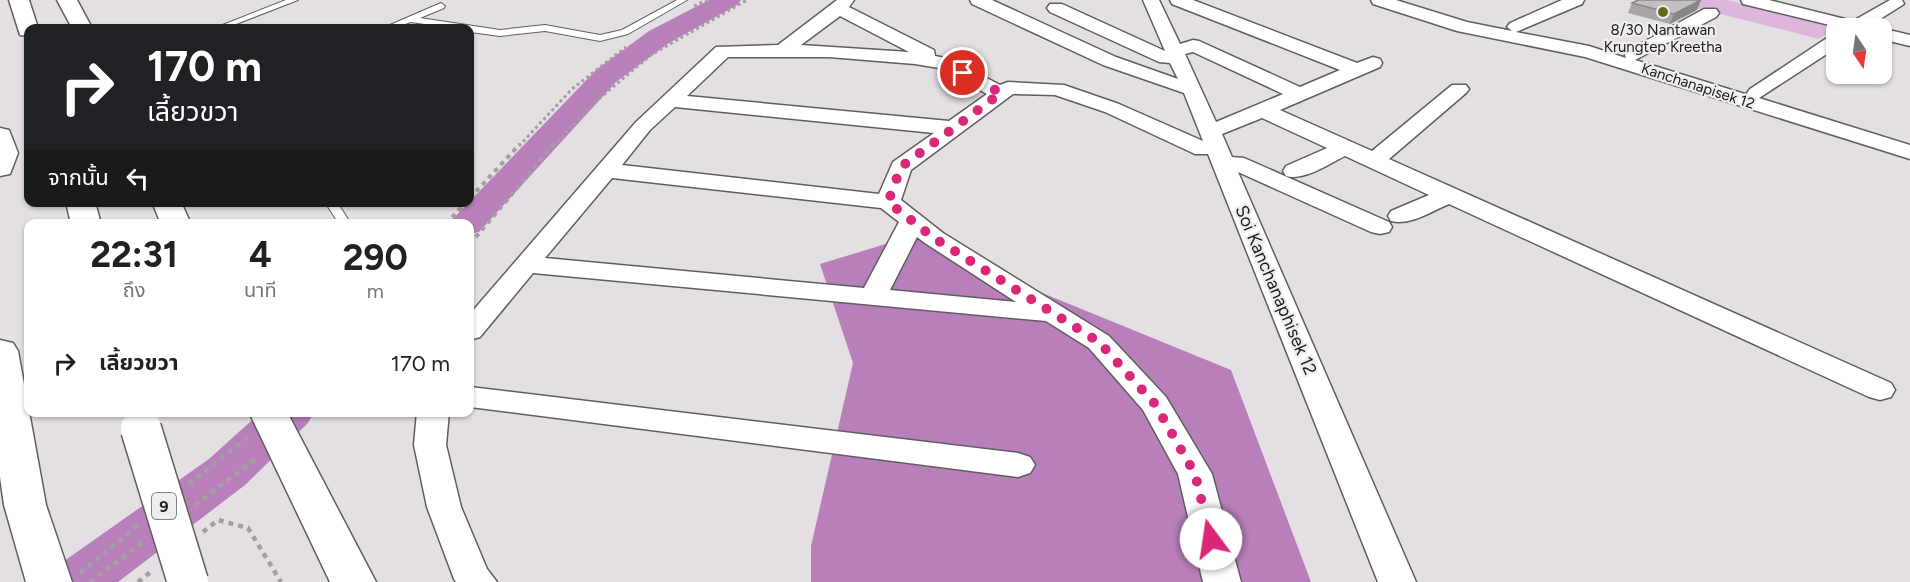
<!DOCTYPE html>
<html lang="th">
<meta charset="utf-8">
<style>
:root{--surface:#fff;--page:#f6f6f6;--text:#202124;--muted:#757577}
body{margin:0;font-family:Figtree,"Noto Sans Thai",sans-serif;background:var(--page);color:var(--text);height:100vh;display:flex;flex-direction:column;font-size:22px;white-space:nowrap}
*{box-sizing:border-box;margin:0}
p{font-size:20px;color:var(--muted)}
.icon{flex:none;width:33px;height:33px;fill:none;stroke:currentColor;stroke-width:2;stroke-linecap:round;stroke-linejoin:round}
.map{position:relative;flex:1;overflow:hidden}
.sheet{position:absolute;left:24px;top:219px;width:450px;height:198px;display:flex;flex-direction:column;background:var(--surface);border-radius:12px;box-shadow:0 2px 4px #0004}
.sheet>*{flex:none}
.banner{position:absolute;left:24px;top:24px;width:450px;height:183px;border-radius:12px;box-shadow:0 2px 4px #0004;background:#202124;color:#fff;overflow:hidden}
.needle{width:39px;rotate:167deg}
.tools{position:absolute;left:1826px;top:18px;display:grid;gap:12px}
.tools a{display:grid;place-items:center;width:66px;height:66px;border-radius:12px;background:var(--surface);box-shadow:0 2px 4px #0004;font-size:30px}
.pin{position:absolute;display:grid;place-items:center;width:51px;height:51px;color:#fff;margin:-26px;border:3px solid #fff;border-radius:50%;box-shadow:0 2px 6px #0007}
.me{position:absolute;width:66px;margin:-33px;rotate:346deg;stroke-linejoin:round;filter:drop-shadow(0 0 4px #0008)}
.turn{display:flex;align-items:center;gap:21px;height:126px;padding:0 24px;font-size:27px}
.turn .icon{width:78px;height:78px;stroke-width:2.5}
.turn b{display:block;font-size:42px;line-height:51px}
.then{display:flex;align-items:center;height:57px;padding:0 24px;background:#0003;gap:12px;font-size:22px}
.eta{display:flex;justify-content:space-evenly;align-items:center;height:102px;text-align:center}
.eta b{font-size:36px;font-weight:700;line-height:42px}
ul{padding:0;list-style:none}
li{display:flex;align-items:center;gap:18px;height:84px;padding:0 24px}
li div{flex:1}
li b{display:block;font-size:22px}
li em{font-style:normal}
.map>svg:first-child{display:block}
.green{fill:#deb6dd}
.water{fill:#b97fba}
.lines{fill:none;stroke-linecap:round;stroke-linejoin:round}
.river{fill:#b97fba;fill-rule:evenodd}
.service-casing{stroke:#615e61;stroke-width:2}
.minor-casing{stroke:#615e61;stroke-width:3}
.secondary-casing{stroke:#615e61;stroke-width:3}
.motorway-casing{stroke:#615e61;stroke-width:3}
.path-far2{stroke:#a29fa2;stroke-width:3;stroke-dasharray:3 3;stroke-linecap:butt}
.path-far1{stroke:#a29fa2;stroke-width:4;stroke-dasharray:4.5 4.5;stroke-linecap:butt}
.path{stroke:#a29fa2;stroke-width:4.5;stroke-dasharray:5 5;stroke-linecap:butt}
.service{fill:#fff;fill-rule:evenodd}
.minor{fill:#fff;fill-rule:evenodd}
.secondary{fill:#fff;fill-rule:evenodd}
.motorway{fill:#fff;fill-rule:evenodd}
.motorway-bridge-casing{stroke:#615e61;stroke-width:43;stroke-linecap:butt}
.motorway-bridge{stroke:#fff;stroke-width:40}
.wall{fill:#a8a4a8}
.shaded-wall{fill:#888688}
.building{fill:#c3bfc3;stroke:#888688;stroke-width:1.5}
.route{stroke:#db2777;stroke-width:10;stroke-dasharray:0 18}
.poi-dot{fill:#626c13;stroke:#f0edf0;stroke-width:2}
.labels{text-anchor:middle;stroke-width:4.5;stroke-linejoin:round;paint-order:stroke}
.far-poi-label{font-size:15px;fill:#1d1b1d;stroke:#f0edf0}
.far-street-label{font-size:15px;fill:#1d1b1d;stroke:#f0edf0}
.shield{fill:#f0edf0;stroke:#5c5a5c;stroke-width:1.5}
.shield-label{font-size:16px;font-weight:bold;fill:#1d1b1d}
.street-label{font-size:18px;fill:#1d1b1d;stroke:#f0edf0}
</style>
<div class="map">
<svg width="1910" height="582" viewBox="0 0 1910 582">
<rect width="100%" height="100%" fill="#e3dfe3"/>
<path class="green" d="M1665 0H1727L1835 28 1819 39Z"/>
<path class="water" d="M938 228 974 265 1231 370 1311 582H811V546L853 363 820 264Z"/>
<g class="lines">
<path class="river" d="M709 0H741L737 5 669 43 616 82 479 232 470 234V224H448L596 70 649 31Z
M261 412H314L308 423 245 485 118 582H49L57 566 209 459Z"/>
<defs>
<path id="service" d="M286 0H298L226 28H215Z
M677 0H687L628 34 600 41 545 31 500 36 470 32V28H452L411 22 393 28H383L441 3 445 6 444 8 420 18 500 30 545 25 600 35 622 30Z
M325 202H337L351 224H339Z"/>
<path id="minor" d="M837 0H854L849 7 934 50 935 56 951 59 1000 85 1008 82 1064 85 1119 104 1203 141 1184 93 1103 65 972 4 970 0H992L1116 57 1178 79 1170 63 1159 62 1050 12 1047 8 1050 4H1062L1165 51 1143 0H1159L1180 44 1193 40 1199 41 1300 87 1340 70 1172 4 1170 0H1193L1357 63 1373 57 1380 59 1382 63 1380 67 1280 110 1372 151 1452 85H1466L1469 89 1466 93 1389 159 1891 383 1895 390 1891 397 1880 400 1869 397 1449 204C1432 211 1410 226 1391 221L1388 216 1391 211 1429 195 1345 156C1328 164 1305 181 1286 176L1283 171 1286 166 1327 148 1262 118 1222 134 1232 157 1244 158 1389 222 1392 227 1389 232 1380 234 1371 232 1238 172 1416 582H1378L1208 154H1195L1105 112 1055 95 1013 94 911 170 901 200 943 233 1109 336 1166 397 1212 474 1241 582H1203L1178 474 1143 410 1089 348 1046 321 533 273 480 337 470 340V314L636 122 716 47 778 45ZM840 16 909 52 801 45ZM1193 52 1283 94 1216 122 1185 54ZM728 57H829L915 64 939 68 987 94 949 121 687 96ZM675 107 934 133 893 162 879 194 622 165 650 130ZM612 178 881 208 899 222 864 288 545 258ZM917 237 925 243 1016 302 890 290Z
M1371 0H1396L1467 22 1512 31 1507 27 1510 23 1562 0H1584L1582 4 1516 32 1589 46 1626 58 1625 55 1627 51 1704 9H1716L1719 13 1716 17 1635 60 1748 95 1747 93 1750 89 1830 36 1836 35V48L1759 98 1910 145V159L1585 57 1457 31 1373 4Z
M1741 0H1769L1853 21 1890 0H1902L1904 4 1869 26 1870 28H1842L1743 4Z
M1878 28H1881L1910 35V46L1881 39V28Z
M470 387 1018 453 1030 457 1035 465 1030 473 1018 477 470 407Z
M417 412H449L446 445 461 507 487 569 497 582H456L454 579 427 507 414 445Z"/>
<path id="secondary" d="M57 0H77L92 28H72Z
M152 202H181L191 224H161Z
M249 412H287L376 582H330Z"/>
<path id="motorway" d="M9 0H29L38 28H28V36L20 35Z
M0 128 9 130 18 153 10 174 0 176Z
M66 202H95L101 224H71Z
M0 340 13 343 18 351 46 505 72 582H26L4 505 0 477Z"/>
</defs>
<use href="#service" class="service-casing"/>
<use href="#minor" class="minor-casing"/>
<use href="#secondary" class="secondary-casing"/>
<use href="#motorway" class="motorway-casing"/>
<path class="path-far2" d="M694 6 707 0
M519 146 572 89 626 47
M553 146 601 97 651 55 747 0"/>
<path class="path-far1" d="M470 198 520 144
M446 224 466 202
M470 244 554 144"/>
<path class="path" d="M189 484 249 436
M195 505 258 457
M203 532 218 520 248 528 281 582
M80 573 139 525
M90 582 145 541
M138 582 152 571"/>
<use href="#service" class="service"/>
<use href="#minor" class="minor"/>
<use href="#secondary" class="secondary"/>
<use href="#motorway" class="motorway"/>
<defs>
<path id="motorway-bridge" d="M141 429 188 582"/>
</defs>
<use href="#motorway-bridge" class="motorway-bridge-casing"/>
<use href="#motorway-bridge" class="motorway-bridge"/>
</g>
<path class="wall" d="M1632 3 1697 10 1670 24 1628 13Z"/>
<path class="shaded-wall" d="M1701 0 1697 10 1670 24 1674 14Z"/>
<path class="building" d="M1638 0H1701L1674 14 1632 3Z"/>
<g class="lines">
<path class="route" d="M963 73 1001 93 901 167 888 202 934 238 1099 342 1155 404 1195 474 1211 539"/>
</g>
<circle class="poi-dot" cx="1663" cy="12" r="6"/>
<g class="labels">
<g class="far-poi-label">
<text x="1663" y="35">8/30 Nantawan<tspan x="1663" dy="17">Krungtep Kreetha</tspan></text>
</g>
<g class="far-street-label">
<text transform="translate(1698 86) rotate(18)" y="5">Kanchanapisek 12</text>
</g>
<rect class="shield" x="152" y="493" width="24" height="26" rx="4.5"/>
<g class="shield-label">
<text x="164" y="512">9</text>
</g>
<g class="street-label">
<text transform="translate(1276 290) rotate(67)" y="6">Soi Kanchanaphisek 12</text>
</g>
</g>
</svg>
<div class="tools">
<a><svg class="needle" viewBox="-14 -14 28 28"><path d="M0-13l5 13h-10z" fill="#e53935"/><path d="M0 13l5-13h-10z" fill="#757577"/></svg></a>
</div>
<div class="pin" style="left:963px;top:73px;background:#d93025"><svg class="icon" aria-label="arrive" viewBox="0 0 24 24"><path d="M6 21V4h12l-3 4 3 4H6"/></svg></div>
<svg class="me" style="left:1211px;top:539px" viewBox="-20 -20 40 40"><circle r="19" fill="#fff"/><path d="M0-13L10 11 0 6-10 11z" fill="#db2777"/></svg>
<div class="banner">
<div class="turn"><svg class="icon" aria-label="right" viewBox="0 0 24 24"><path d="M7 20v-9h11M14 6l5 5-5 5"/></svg><div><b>170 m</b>เลี้ยวขวา</div></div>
<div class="then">จากนั้น<svg class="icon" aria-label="left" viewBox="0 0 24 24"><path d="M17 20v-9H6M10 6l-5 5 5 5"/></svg></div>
</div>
<section class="sheet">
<div class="eta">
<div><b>22:31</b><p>ถึง</p></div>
<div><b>4</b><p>นาที</p></div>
<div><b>290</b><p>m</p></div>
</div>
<ul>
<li><svg class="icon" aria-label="right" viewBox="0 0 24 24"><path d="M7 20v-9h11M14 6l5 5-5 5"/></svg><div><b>เลี้ยวขวา</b></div><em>170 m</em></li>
</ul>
</section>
</div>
